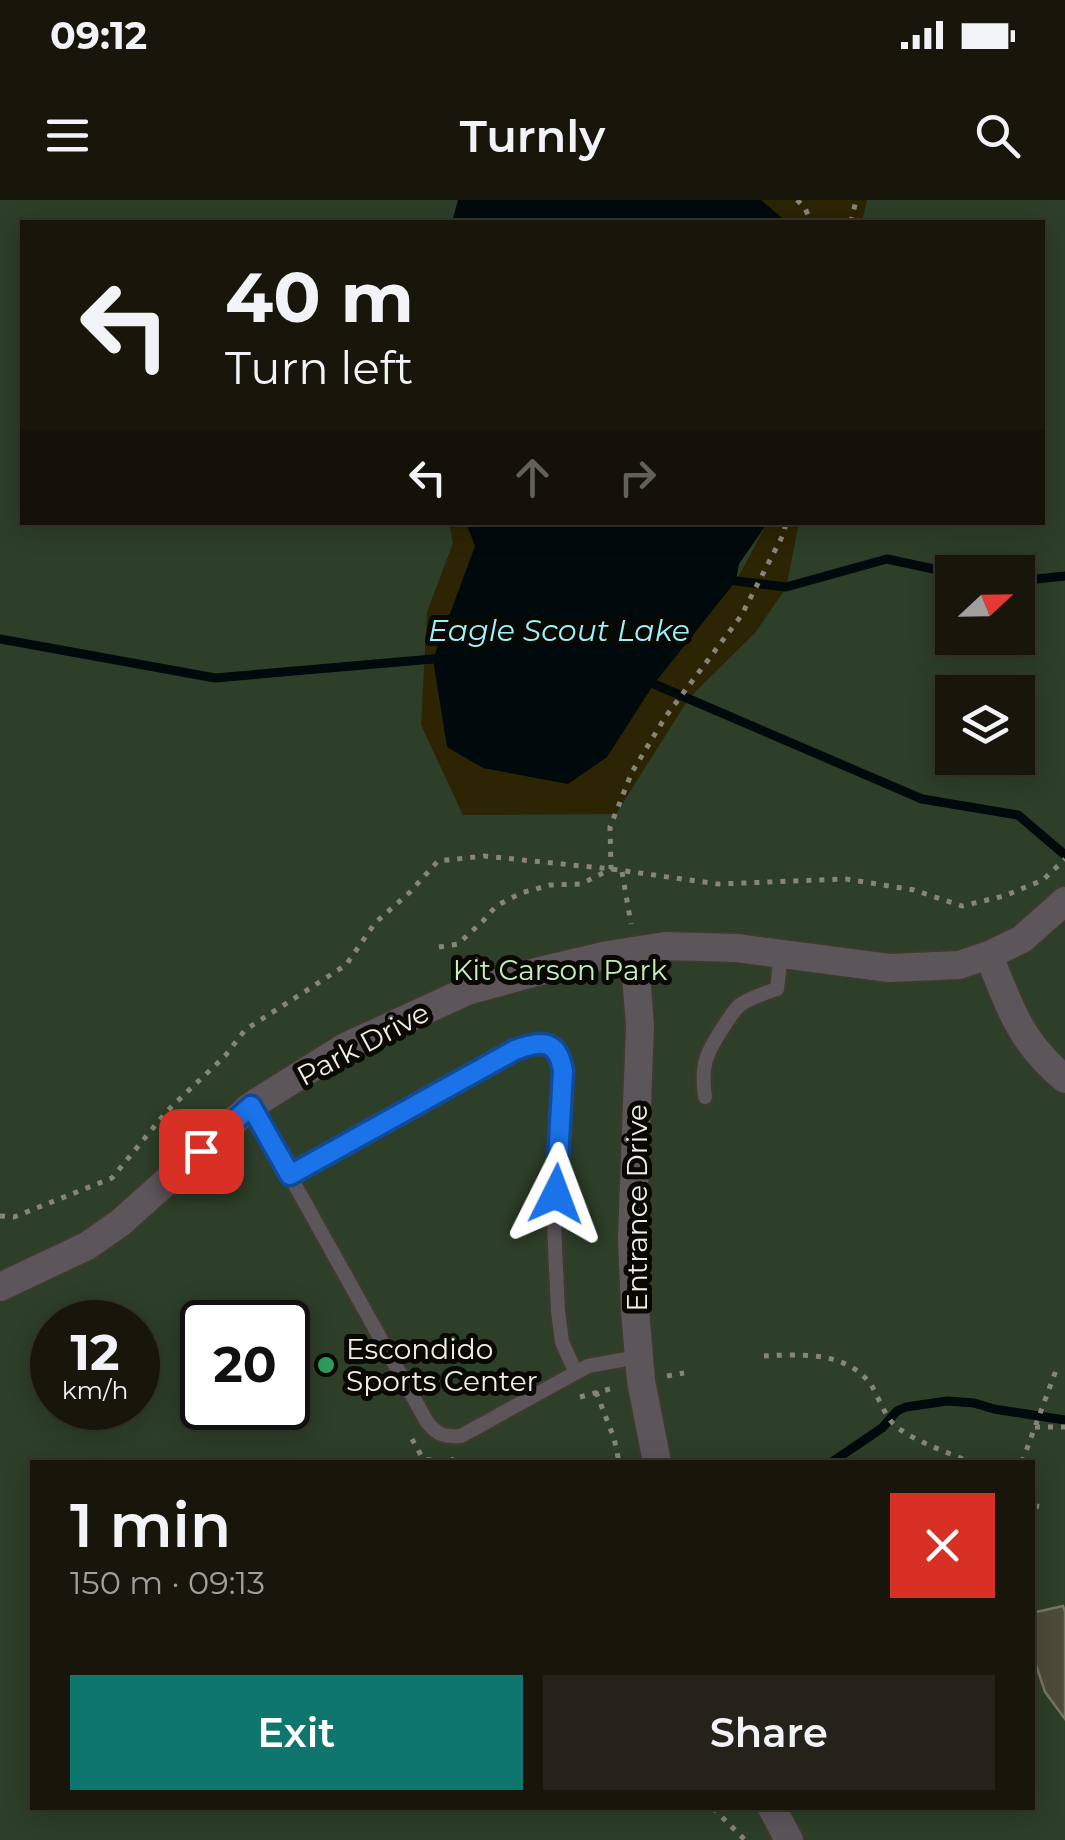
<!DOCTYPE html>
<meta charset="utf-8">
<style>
:root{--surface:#18160b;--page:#252319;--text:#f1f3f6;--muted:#9f9f9d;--line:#36352c;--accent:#0f766e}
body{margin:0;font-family:Montserrat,sans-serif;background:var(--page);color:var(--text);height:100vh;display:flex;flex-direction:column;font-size:38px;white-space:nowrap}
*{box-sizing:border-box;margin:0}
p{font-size:32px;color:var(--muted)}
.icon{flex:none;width:55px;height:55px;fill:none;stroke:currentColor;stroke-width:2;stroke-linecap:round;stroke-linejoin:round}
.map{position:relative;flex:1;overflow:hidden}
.sheet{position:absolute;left:30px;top:1260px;width:1005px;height:350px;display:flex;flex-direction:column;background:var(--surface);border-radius:0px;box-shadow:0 5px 25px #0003,0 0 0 2px var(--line)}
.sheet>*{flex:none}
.banner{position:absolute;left:20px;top:20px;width:1025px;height:305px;border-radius:0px;box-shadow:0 5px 25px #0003,0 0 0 2px var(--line);background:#18160b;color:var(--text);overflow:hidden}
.needle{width:65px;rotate:68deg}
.controls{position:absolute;left:935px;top:355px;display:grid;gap:20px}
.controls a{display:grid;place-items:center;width:100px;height:100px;border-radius:0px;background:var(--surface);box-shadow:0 5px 25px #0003,0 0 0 2px var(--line);font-size:50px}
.speed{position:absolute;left:30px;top:1100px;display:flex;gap:20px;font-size:50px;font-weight:700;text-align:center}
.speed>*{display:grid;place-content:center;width:130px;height:130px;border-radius:50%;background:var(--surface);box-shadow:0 5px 25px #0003,0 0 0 2px var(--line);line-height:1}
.speed small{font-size:25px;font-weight:400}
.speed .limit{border:5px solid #111;border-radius:15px;background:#fff;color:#111}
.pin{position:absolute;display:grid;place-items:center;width:85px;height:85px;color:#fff;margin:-42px;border-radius:20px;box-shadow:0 5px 15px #0006}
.me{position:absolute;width:110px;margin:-55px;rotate:3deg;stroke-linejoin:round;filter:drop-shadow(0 0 8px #0008)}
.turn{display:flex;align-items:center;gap:35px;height:210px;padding:0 40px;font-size:45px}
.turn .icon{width:130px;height:130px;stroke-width:2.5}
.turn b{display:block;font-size:70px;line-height:85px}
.lanes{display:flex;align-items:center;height:95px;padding:0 40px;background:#0003;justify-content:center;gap:50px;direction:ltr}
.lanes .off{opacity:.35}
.round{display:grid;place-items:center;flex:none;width:105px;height:105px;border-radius:0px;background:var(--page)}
.head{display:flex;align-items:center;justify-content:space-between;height:170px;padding:0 40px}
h1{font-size:60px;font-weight:600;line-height:75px}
.primary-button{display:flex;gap:20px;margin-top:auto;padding:20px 40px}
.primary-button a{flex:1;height:115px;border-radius:0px;background:var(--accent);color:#fff;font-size:40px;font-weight:600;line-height:115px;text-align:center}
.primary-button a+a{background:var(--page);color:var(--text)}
.status{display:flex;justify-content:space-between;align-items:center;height:70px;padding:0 50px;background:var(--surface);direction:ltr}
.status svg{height:28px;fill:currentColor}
header{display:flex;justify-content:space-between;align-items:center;height:130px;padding:0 40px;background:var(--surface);font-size:45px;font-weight:600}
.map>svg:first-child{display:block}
.green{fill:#2d3f28;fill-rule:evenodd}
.sand{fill:#2c2403}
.water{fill:#00090c}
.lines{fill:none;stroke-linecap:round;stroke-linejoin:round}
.stream{stroke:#00090c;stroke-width:9}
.building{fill:#4e4b3b;stroke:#787564;stroke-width:2.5}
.service-casing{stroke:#3d3b2d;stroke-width:19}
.minor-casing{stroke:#3d3b2d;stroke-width:32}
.path{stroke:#878579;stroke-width:5;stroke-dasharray:5 8;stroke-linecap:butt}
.service{stroke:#5c555a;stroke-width:14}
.minor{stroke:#5c555a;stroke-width:28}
.route-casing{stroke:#114b97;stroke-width:25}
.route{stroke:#1a73e8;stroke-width:18}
.leisure-dot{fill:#2e9e5b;stroke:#090803;stroke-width:4}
.labels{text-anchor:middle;stroke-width:10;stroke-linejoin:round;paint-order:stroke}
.park-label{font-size:28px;fill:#c5efba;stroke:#090803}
.street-label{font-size:28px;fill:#efeee4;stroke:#090803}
.poi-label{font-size:28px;fill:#efeee4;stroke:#090803;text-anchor:start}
.water-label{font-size:30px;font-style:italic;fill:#9cf2fc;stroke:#090803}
</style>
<div class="status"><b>09:12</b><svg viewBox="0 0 49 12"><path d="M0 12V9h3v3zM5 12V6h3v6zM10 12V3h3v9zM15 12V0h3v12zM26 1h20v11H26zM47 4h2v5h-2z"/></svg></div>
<header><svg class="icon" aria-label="menu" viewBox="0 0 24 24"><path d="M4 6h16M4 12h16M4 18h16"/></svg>Turnly<svg class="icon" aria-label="search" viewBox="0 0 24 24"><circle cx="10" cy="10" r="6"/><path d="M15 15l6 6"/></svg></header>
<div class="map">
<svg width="1065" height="1640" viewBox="0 0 1065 1640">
<rect width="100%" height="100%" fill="#201e0f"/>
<path class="green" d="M0 0H1065V1640H0ZM22 22H1042V322H22ZM952 372H1018V438H952ZM952 492H1018V558H952ZM52 1122H138V1208H52ZM202 1122H288V1208H202ZM32 1262H1032V1608H32Z"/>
<path class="sand" d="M761 0H867L862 22H787Z
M449 323H466L475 346 433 459 607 556 654 484 736 381 764 329 765 323H799L786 388 755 433 689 498 616 614 463 615 421 525 427 412 453 343Z"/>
<path class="water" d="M458 0H761L787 22H452Z
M466 323V322L765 323 764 328 739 364 736 381 654 484 607 557 568 584 483 568 447 547 433 459 475 346Z"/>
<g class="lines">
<path class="stream" d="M736 381 786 387 887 359 952 373
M1018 381 1065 376
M0 439 215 478 433 459
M654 484 922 599 1018 615 1065 655
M832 1262 882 1228 897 1211 906 1207 947 1201 974 1203 994 1209 1065 1220"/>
</g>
<path class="building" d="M1063 1406 1065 1411V1519L1045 1492 1032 1453V1413Z"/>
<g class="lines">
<defs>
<path id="service" d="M705 897C700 864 707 851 726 823 730 817 734 810 740 805 751 797 765 793 777 789L781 753
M251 906 427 1222C437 1235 445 1237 461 1236L588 1166 638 1157
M290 975 515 850C541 840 558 839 563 871L554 1025 558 1111 562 1142 576 1173"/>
<path id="minor" d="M634 751 640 825 632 1038 635 1110 641 1181 657 1262
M989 755C1009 807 1021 843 1065 879
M0 1087 87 1046 120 1023 251 906 345 847 467 791 536 772 608 755 665 746 737 748 889 768 959 765 989 755 1022 739 1065 701
M772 1608 789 1640"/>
</defs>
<use href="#service" class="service-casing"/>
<use href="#minor" class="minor-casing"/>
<path class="path" d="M797 0 805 8 811 22
M851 22 856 0
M622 672 631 724
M439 747 458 744 483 721 496 706 521 693 550 685 581 684 611 669 610 627 632 572 666 516 741 416 784 333 786 322
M0 1016 14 1017 112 978 167 911 225 856 245 830 346 765 375 723 409 693 438 661 484 656 611 669 718 684 846 679 914 690 962 706 1004 696 1043 680 1065 659
M764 1156C802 1154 850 1151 873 1188 880 1201 886 1219 898 1228 919 1243 947 1252 970 1262
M667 1176 684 1173
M596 1192 614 1238 619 1262
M580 1197 617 1187
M1035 1227H1065
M412 1239 423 1259 446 1262 454 1259
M1022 1262 1058 1165
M1032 1292C1040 1301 1037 1309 1032 1319
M713 1608 745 1640"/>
<use href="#service" class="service"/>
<use href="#minor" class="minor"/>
</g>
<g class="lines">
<defs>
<path id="route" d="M201 951 251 906 290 975 515 850C541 840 558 839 563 871L556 994"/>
</defs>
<use href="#route" class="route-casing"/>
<use href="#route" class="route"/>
</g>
<circle class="leisure-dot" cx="326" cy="1165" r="10"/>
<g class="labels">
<g class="park-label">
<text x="560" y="780">Kit Carson Park</text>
</g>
<g class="street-label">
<text transform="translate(363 844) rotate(-28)" y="10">Park Drive</text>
<text transform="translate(637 1008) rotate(-90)" y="10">Entrance Drive</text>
</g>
<g class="poi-label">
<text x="346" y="1159">Escondido<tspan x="346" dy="32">Sports Center</tspan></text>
</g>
<g class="water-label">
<text x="559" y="441">Eagle Scout Lake</text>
</g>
</g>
</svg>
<div class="controls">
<a><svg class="needle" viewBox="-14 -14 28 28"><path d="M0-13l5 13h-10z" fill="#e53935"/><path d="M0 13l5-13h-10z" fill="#9f9f9d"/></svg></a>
<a><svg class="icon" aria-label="layers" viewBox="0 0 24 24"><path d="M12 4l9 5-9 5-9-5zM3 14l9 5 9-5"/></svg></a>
</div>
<div class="speed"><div>12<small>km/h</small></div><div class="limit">20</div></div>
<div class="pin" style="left:201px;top:951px;background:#d93025"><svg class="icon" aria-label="arrive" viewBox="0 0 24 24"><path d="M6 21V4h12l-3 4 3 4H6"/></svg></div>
<svg class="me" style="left:556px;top:994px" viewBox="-20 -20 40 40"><path d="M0-17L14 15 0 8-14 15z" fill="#1a73e8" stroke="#fff" stroke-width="4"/></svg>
<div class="banner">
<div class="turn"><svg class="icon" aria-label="left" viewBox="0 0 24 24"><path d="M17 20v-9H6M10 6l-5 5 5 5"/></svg><div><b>40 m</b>Turn left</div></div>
<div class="lanes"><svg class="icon" aria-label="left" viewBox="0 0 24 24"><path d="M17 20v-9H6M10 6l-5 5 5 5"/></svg><svg class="icon off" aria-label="ahead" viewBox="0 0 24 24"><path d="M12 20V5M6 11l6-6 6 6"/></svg><svg class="icon off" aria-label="right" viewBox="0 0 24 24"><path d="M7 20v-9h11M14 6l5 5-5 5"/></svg></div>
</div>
<section class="sheet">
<div class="head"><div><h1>1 min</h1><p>150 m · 09:13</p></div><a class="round" style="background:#d93025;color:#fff"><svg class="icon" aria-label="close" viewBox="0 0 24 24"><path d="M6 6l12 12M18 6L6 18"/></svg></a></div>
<div class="primary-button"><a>Exit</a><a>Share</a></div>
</section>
</div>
